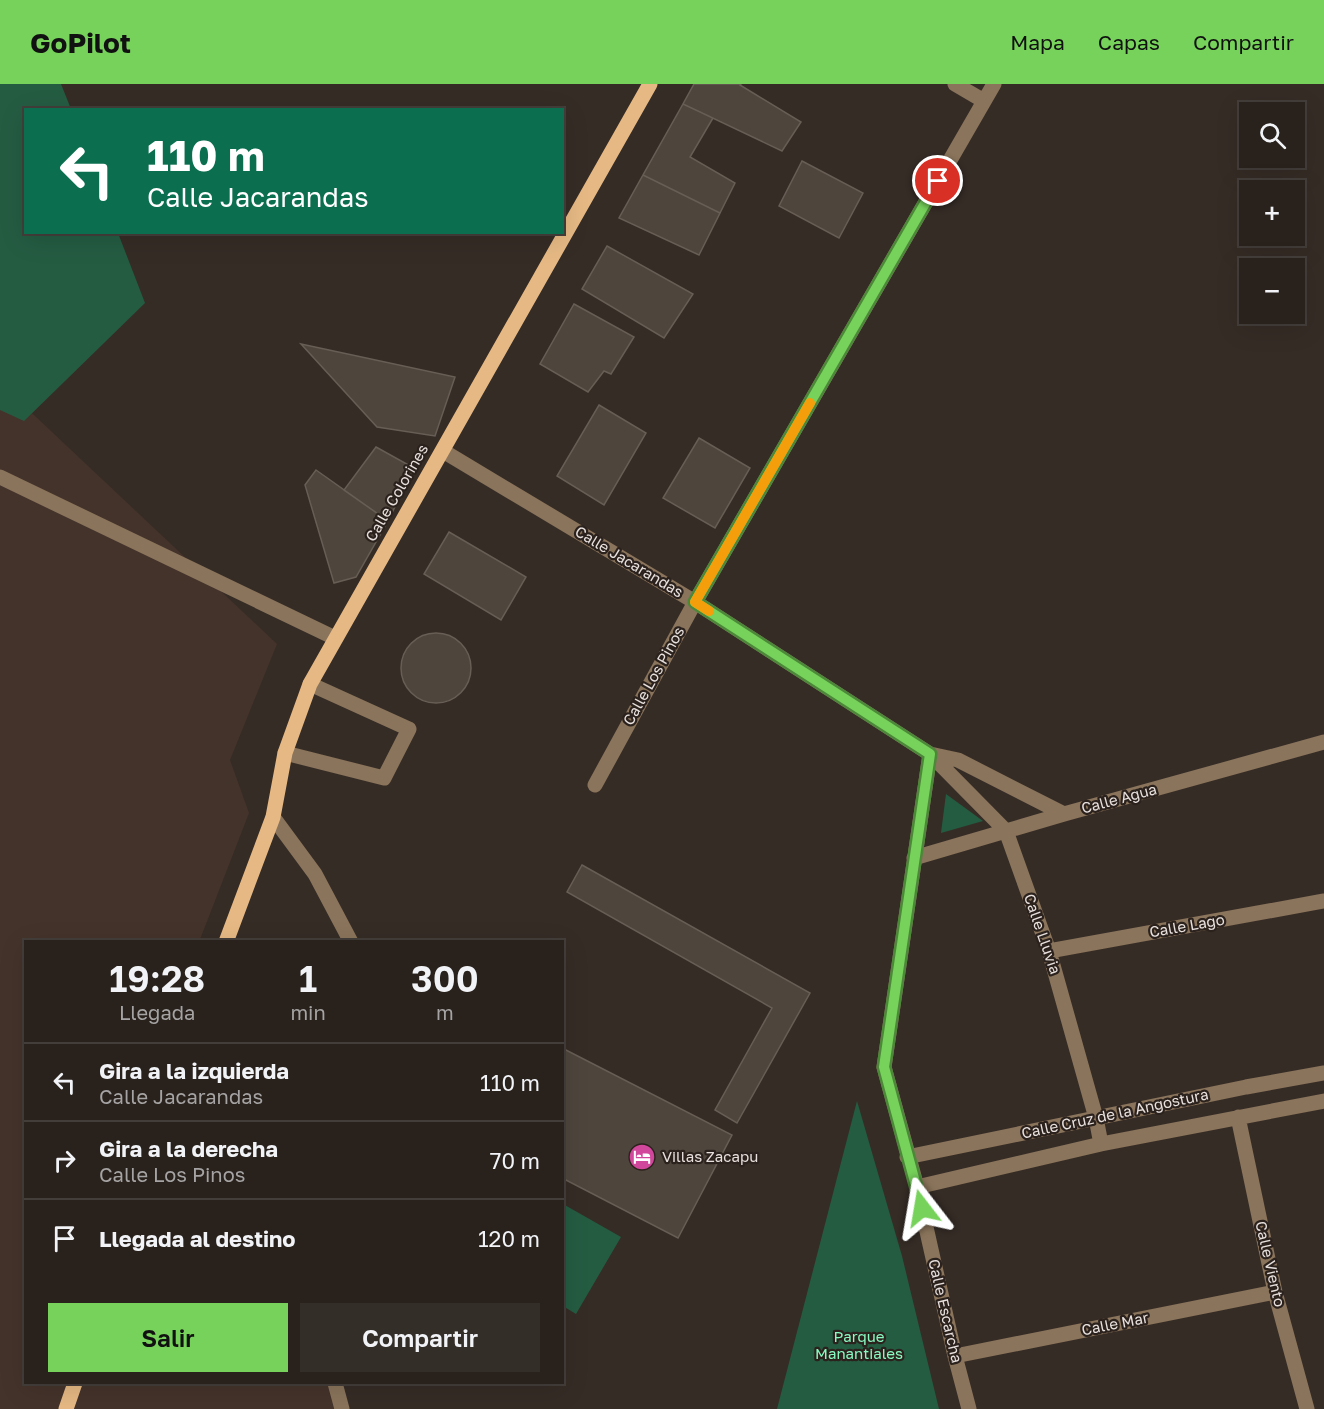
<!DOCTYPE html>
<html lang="es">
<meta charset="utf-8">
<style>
:root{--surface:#28211c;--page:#342e29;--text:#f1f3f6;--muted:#a5a3a3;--line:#443e3b;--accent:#76d25a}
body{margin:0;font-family:"Golos Text",sans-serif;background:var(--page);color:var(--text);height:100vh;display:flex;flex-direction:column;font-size:22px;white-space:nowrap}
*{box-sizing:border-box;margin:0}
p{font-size:20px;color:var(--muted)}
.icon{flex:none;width:33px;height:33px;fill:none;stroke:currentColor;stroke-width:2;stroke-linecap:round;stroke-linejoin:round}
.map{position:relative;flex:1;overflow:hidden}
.side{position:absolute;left:24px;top:856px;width:540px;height:444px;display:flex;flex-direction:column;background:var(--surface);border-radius:0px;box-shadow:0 6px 24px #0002,0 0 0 2px var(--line)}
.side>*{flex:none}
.hud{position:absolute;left:24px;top:24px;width:540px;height:126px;border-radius:0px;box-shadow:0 6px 24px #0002,0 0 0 2px var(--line);background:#0b6e4f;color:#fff;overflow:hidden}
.tools{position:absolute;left:1239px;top:18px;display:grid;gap:12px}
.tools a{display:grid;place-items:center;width:66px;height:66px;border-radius:0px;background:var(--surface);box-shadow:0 6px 24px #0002,0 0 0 2px var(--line);font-size:30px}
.pin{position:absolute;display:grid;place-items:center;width:51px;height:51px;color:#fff;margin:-26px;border:3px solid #fff;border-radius:50%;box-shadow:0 2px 6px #0007}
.me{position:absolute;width:66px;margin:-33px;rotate:346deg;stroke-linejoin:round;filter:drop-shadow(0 0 4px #0008)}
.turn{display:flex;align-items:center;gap:21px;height:126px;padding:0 24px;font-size:27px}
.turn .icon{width:78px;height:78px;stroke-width:2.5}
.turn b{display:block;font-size:42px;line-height:51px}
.eta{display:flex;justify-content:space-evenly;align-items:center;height:102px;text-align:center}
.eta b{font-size:36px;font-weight:600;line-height:42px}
.button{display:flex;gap:12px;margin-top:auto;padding:12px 24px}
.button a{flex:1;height:69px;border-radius:0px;background:var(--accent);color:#111;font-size:24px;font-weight:600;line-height:69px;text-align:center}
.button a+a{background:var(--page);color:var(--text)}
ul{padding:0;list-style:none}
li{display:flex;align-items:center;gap:18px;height:78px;padding:0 24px;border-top:2px solid var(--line)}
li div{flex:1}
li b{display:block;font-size:22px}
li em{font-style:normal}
header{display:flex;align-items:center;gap:36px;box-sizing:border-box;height:84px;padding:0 30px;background:var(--accent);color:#111}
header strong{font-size:28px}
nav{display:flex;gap:33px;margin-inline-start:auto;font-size:21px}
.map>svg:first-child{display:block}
.built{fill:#44332b}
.green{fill:#245c42}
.building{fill:#4e463d;stroke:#675e55;stroke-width:1.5}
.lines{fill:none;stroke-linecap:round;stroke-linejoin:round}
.minor{stroke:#8a745b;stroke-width:15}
.major{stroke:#e6b984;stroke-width:15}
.route-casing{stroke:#4d883a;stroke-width:15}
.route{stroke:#76d25a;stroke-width:10}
.slow{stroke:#f59e0b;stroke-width:10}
.labels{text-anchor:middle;stroke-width:4.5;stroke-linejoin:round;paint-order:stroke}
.street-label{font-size:15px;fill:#e7e0dd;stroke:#2c221d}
.poi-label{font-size:15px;fill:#e7e0dd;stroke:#2c221d;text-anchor:start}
.park-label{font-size:15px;fill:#87fac2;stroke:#2c221d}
</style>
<header>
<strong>GoPilot</strong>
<nav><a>Mapa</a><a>Capas</a><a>Compartir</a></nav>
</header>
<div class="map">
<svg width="1324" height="1325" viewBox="0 0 1324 1325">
<rect width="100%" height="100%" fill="#362c26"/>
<path class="built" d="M0 299 277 560 230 676 249 729 199 858H26V1299H338L347 1325H0Z"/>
<path class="green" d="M0 0H61L71 25 26 26V148L118 149 145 219 24 337 0 326Z
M946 710 983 737 941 749Z
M857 1017 902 1172 939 1325H777Z
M563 1120 621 1153 576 1230 563 1222Z"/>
<path class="building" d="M694 0H741L740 1 801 38 782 67 683 20Z
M683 20 713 34 690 73 735 99 720 129 643 91Z
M802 77 863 109 839 154 779 122Z
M643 91 720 129 699 171 619 134Z
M607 162 693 210 664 254 582 205Z
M574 220 634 253 611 290 604 287 588 308 540 280Z
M301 260 455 293 435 352 377 343Z
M599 321 646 349 604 421 557 392Z
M699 354 750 384 715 444 663 414Z
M376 363 414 384 388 437 344 406Z
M316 386 388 437 356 493 334 499 305 401Z
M449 448 526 493 501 536 424 490Z
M401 584a35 35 0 1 1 70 0a35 35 0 1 1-70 0Z
M582 781 810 909 737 1039 715 1026 772 924 567 808Z
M562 964 732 1051 678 1154 562 1094Z"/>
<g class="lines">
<path class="minor" d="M955 0 984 17
M443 367 695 518 930 670 958 676 1064 730
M0 393 335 554
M285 669 384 694 409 645 310 600
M930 670 884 983 917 1103 955 1272 969 1325
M930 670 1006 747 1049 867 1096 1034 1101 1060
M595 701 695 518 994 0
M273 733 315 790 351 858
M914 774 1064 730 1324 658
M1049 867 1324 817
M1238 1033 1275 1208 1307 1325
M907 1073 1246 1003 1324 989
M917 1103 1101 1060 1324 1017
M955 1272 1275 1208
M335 1299 342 1325"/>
<path class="major" d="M226 858 273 733 285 669 310 600 650 0
M66 1325 75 1299"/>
</g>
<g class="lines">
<defs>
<path id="route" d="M922 1124 884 983 930 670 695 518 938 97"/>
</defs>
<use href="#route" class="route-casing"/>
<use href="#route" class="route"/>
<path class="slow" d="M709 527 695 518 810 319"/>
</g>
<defs>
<symbol id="hotel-disc" viewBox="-11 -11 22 22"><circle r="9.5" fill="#d1479c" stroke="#2c221d"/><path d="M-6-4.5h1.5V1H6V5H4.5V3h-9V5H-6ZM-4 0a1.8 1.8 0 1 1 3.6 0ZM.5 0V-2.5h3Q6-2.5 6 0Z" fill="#fff"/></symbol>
</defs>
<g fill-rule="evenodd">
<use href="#hotel-disc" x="627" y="1058" width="30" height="30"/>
</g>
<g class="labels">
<g class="street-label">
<text transform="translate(397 409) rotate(-60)" y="5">Calle Colorines</text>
<text transform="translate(629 478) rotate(31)" y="5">Calle Jacarandas</text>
<text transform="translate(654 592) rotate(-61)" y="5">Calle Los Pinos</text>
<text transform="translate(1119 715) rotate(-15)" y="5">Calle Agua</text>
<text transform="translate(1187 842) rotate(-10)" y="5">Calle Lago</text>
<text transform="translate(1042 850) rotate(71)" y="5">Calle Lluvia</text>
<text transform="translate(1115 1030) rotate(-12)" y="5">Calle Cruz de la Angostura</text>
<text transform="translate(1270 1180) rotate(77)" y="5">Calle Viento</text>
<text transform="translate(945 1227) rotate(77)" y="5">Calle Escarcha</text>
<text transform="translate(1115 1240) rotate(-11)" y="5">Calle Mar</text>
</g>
<g class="poi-label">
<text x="662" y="1078">Villas Zacapu</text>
</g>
<g class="park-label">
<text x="859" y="1258">Parque<tspan x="859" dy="17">Manantiales</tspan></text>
</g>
</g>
</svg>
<div class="tools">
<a><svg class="icon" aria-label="search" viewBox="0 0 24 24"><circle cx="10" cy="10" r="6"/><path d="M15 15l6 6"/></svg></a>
<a>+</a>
<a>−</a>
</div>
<div class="pin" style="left:938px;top:97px;background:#d93025"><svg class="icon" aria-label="arrive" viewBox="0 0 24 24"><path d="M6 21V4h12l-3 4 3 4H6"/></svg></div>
<svg class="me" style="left:922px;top:1124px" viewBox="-20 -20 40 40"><path d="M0-17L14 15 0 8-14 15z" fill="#76d25a" stroke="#fff" stroke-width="4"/></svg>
<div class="hud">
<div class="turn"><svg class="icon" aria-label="left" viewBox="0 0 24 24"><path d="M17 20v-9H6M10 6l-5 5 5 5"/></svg><div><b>110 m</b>Calle Jacarandas</div></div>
</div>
<section class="side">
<div class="eta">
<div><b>19:28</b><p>Llegada</p></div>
<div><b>1</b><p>min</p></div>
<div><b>300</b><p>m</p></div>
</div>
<ul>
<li><svg class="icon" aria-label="left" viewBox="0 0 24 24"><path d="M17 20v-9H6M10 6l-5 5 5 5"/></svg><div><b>Gira a la izquierda</b><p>Calle Jacarandas</p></div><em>110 m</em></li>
<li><svg class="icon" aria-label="right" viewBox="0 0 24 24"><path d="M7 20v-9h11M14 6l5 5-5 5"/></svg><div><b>Gira a la derecha</b><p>Calle Los Pinos</p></div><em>70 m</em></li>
<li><svg class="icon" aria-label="arrive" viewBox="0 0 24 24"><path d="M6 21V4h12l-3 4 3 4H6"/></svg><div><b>Llegada al destino</b></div><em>120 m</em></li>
</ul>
<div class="button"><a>Salir</a><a>Compartir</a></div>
</section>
</div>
